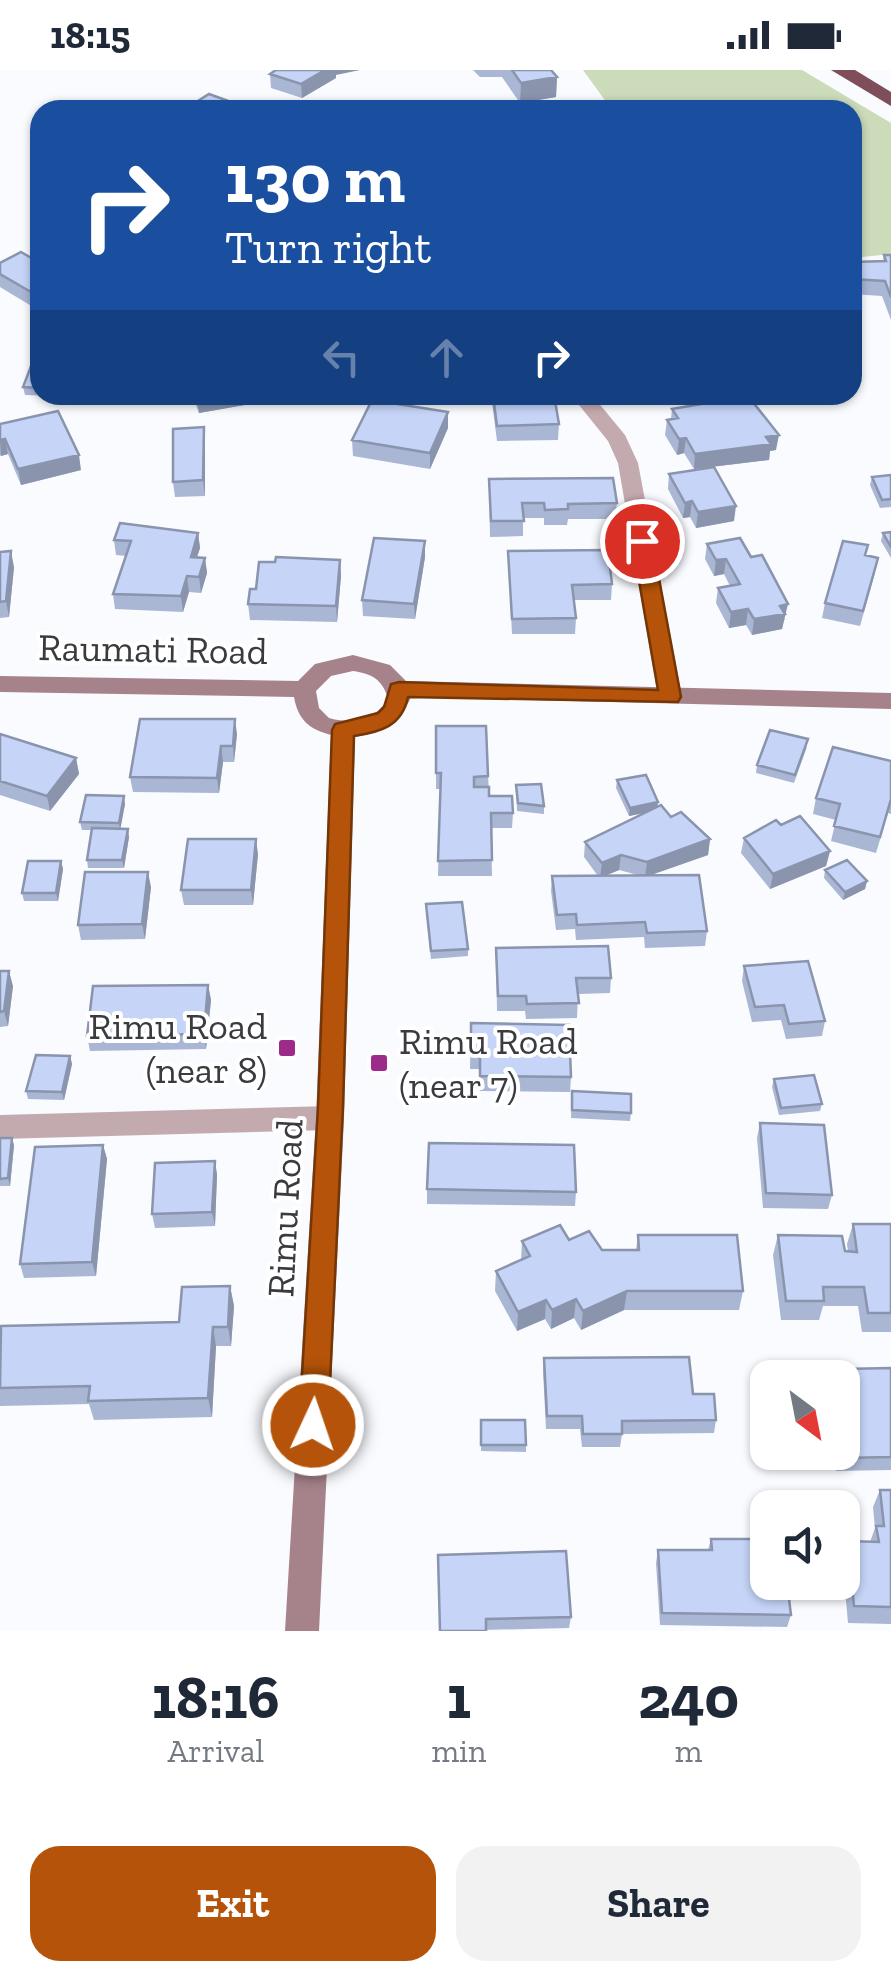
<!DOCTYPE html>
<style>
:root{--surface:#fff;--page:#f2f2f3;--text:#1f2937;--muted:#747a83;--accent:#b45309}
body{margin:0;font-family:"Zilla Slab",serif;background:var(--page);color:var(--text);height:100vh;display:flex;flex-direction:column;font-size:38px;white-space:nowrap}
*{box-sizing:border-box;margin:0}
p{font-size:32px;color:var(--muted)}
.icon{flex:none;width:55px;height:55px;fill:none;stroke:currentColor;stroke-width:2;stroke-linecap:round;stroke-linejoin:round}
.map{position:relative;height:1561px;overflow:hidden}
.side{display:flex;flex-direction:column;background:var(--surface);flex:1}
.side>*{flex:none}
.top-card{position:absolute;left:30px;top:30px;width:832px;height:305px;border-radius:30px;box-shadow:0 2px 8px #0004;background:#1a4fa0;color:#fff;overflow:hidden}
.needle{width:65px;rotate:148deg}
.tools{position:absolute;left:750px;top:1290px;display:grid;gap:20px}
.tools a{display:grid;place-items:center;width:110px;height:110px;border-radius:20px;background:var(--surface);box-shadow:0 2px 8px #0004;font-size:50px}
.pin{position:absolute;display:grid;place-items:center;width:85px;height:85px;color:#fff;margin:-42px;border:5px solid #fff;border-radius:50%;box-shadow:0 2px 10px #0007}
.me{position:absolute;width:110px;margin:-55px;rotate:3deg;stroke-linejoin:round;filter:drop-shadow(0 0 8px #0008)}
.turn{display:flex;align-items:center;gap:35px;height:210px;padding:0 30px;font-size:45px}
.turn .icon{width:130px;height:130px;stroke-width:2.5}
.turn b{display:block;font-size:70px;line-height:85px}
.lanes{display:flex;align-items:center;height:95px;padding:0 30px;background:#0003;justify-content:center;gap:50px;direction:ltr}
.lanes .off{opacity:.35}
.eta{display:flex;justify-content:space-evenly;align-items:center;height:170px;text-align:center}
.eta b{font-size:60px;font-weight:800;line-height:70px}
.button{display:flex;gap:20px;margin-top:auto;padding:20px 30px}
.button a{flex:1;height:115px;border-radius:30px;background:var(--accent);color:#fff;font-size:40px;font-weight:800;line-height:115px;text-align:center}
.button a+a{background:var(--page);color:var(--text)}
.status{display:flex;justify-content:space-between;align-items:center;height:70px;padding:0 50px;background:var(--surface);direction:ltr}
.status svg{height:28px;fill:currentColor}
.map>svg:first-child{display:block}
.green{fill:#ccdbb9}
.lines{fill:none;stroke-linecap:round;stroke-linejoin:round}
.minor{fill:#c3aaaf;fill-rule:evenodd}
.secondary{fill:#a6838a;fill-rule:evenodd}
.motorway{fill:#7e4f5a;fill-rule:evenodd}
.wall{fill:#a9b6d4;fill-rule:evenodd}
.shaded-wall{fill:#8a94ad}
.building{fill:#c5d4f7;stroke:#8a94ad;stroke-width:2.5}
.route{fill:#b45309;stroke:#753606;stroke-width:2.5}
.poi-dot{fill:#9c2b89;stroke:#fff;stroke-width:4}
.labels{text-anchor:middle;stroke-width:8;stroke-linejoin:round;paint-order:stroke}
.street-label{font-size:38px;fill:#393b3e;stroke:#fff}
.poi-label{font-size:38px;fill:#393b3e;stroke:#fff;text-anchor:end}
</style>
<div class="status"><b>18:15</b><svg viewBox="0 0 49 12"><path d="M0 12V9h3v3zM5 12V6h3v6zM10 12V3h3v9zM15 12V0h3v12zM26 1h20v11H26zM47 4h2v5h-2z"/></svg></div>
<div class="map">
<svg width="891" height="1561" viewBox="0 0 891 1561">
<rect width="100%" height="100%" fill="#f9fbff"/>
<path class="green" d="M583 0H802L891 53V184L853 188 852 40H612Z"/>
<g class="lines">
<path class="minor" d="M571 325H592L625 365 638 393 682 627 678 633H662L658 627 618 393 608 371Z
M330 1036 340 1040 344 1048 340 1056 330 1060 0 1069V1045Z"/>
<path class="secondary" d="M353 585 390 595 406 611 891 623V639L411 627C400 653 382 662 355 667L344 1048 319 1561H285L316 1048 331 665C309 659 298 650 294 627L0 622V606L298 611 315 594ZM353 601C372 604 382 609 388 628 378 649 351 655 329 648L319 638 316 621 331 606Z"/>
<path class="motorway" d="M831 0H855L891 22V36Z"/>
</g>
<path class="wall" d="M473 0H551L557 7 556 27 520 33 502 7H480Z
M270 4 336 5V8L302 28 271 18Z
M884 185H891V250L882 226 852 224V192L883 191Z
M0 193H40L37 257 33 237 0 217Z
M40 283V325H55V326L25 325 23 317Z
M192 325H263V326L255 327 256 333 199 343Z
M491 325H554L559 354 558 370 497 371Z
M644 325H707V328L658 335 654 328 646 329Z
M672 339 776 380 770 381 769 390 694 399 684 383 677 385 665 365 667 350 671 349Z
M0 354 81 400 21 415 8 384 1 386 0 385Z
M204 357 205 373V426L175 427 173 412Z
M448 358 430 399 353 386 352 370Z
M669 404 734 451 696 458 690 447 683 448 668 419Z
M891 405V437L880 438 870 415 872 407Z
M489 409 617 433 615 449H568L567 455H544V448H523V466L490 467Z
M891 462V488L881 471 883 463Z
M198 463 200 478 197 487 205 488 207 503 201 523 189 522 183 542 115 539 113 524 126 486 116 485 114 470Z
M740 468 785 550H784L782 559 752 565 746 555 729 558 716 533 718 518 730 516 724 504 714 506 705 489 707 474Z
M508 481 612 514 611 530H574L576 548 575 564H512Z
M0 482 14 497 9 547 0 548Z
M865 485 875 503 860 556 822 548 825 533Z
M425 487 415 549 363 546 362 530Z
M340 490 341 506 337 552 250 550 248 534 256 519Z
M436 656H486L489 726 513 743 512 758H491L492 806H438L440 719H436Z
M0 664 76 688 79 704 50 741 0 725Z
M237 664 234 692H223L219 723 133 722 130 707Z
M807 677 794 713 756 703 757 695Z
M891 691V744L888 743 876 783 831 771 836 750 813 744 816 728Z
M617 710 658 736 671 747 710 769 708 785 651 805 707 861 705 876 645 878 644 867 576 870 575 859 556 860 551 821 552 806H598L584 787 585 772 645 743 629 746 616 718ZM619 800 638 805H607Z
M516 715 544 736V744L517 741Z
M125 734 120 759 129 767 124 798H88L87 790 92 760H82L80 752Z
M781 755 830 781 826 796 770 819 741 783 744 768Z
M258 784 253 835H184L181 820Z
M61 791 63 799 58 831H24L22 823Z
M825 800 867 811 865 819 843 830 824 808Z
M151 817 145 869 81 870 78 855Z
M426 842 468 879V886L431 889Z
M496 878 611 908 610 923 578 924 577 948 526 949 525 941H497Z
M744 896 825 951 822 966 786 969 781 950 752 952 742 911Z
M0 901 13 916 8 956 0 957Z
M208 915 211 930 206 979 90 981 87 966Z
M471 953 571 1007 570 1022 480 1021V999H470Z
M70 986 72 994 64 1030 28 1029 26 1021Z
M774 1009 822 1034 820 1041 779 1045 772 1017Z
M572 1021 631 1043 630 1051 571 1048Z
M760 1053 832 1125 828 1139 763 1138 757 1068Z
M0 1068 14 1075 10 1116H0Z
M103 1075 107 1089 96 1206 24 1208 20 1194Z
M215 1091 217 1105 215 1156 155 1158 152 1144Z
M427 1119 576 1122 575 1136 427 1134Z
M853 1154H891V1262H862L858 1236H823L819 1250H781L773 1185 778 1165 848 1182 847 1174Z
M638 1165 743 1221 739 1240H624L581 1260 574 1248 551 1259 545 1249 517 1261 495 1221 496 1201 521 1191 522 1171 569 1170 602 1180H636Z
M230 1216 234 1236 231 1276H216L212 1347 94 1350 89 1334 0 1336V1266L179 1252Z
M544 1288 693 1324 716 1350 714 1363 622 1364 620 1377H582L580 1359H546L543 1301Z
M891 1298V1400L836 1401 832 1382H842V1308H793L795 1300Z
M481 1350 526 1375V1382L481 1381Z
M880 1420H891V1554L848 1553 842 1486 848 1471 870 1472 875 1458 873 1437Z
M711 1469 764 1481 791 1545 787 1557 660 1555 656 1493 658 1480H708Z
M566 1481 571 1547 569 1558 440 1561Z"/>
<path class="shaded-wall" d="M325 0H360L336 5V8L302 28 301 14Z
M557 7 556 27 520 33 521 13Z
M40 241V256L37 257 35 242Z
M213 325H263V326L255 327 256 333 199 343 197 328Z
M283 325H303V328L283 331Z
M658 325H707V328L658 335Z
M448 342V358L430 399V383Z
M204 357 205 373V426L203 410Z
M779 365 776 380 770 381 769 390 694 399 695 384Z
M686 368 684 383 677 385 679 369Z
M5 369 8 384 1 386 0 370Z
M79 385 81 400 21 415 18 399Z
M692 431 690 447 683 448 685 433Z
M736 436 734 451 696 458 698 442Z
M198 463 200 478 192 502 191 487Z
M425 471V487L415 549 414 534Z
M11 481 14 497 9 547 6 531Z
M205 488 207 503 201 523 199 507Z
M726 489 724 504 714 506 716 490Z
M340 490 341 506 337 552 336 536Z
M187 506 189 522 183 542 181 526Z
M788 534 782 559 752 565 754 549 780 536Z
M748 539 746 555 729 558 731 542Z
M235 649 237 664 234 692 233 676Z
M221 676 223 692 219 723 217 708Z
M76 688 79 704 50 741 47 726Z
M124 726 125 734 120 761 119 753Z
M658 732 657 740 629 746 630 738Z
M128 759 129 767 124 798 122 790Z
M256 769 258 784 253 835 251 820Z
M710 769 708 785 645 807 647 792Z
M830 781 826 796 770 819 773 804Z
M621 785 619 800 600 808 602 793Z
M61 791 63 799 58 831 56 823Z
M148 802 151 817 145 869 142 854Z
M867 811 865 819 843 830 845 822Z
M9 901 13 916 8 956 4 941Z
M208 915 211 930 206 979 204 964Z
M70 986 72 994 64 1030 62 1022Z
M12 1068 14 1075 10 1116 8 1108Z
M103 1075 107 1089 96 1206 92 1192Z
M215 1091 217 1105 215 1156 212 1142Z
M230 1216 234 1236 231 1276 228 1257Z
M627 1221 624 1240 581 1260 583 1241Z
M576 1229 574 1248 551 1259 552 1240Z
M546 1230 545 1249 517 1261 518 1242Z
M213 1257 216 1276 212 1347 208 1328Z"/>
<path class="building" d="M276 0H325L301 14 270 4Z
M512 0H551L557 7 521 13Z
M209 24 253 40H192L187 38Z
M21 182 40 193V241L35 242 31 222 0 204V193Z
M884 185H891V227L885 211 852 209V192L886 191Z
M36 283H40V318L23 317Z
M493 325H554L559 354 497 356Z
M748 326 779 365 766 367 771 374 695 384 686 368 679 369 667 350 678 348 672 339Z
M372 330 448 342 430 383 352 370Z
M58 341 79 385 18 399 5 369 0 370V354Z
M204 357 203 410 173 412V359Z
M714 397 736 436 698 442 692 431 685 433 669 404Z
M891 405V429L882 430 872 407Z
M613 408 617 433 568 434V439L545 440 544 433H522L524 451H491L489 409Z
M120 453 198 463 191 487 205 488 199 507 187 506 181 526 113 524 131 471 114 470Z
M891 462V477L883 463Z
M374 468 425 471 414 534 362 530Z
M740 468 751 487 762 485 788 534 780 536 785 544 754 549 748 539 731 542 718 518 740 514 726 489 716 490 707 474Z
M843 471 868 475 865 485 878 488 863 541 825 533Z
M608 480 612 514 572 515 576 548 512 549 508 481Z
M11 481 6 531 0 532V482Z
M276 487 340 490 336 536 248 534 250 519H256L259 492H275Z
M140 649H235L233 676H221L217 708 130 707Z
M436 656H486L488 706 474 707V717H489V726H512L513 743H491L492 790 438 791 441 703H436Z
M770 660 808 669 795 705 757 695Z
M0 664 76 688 47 726 0 711Z
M833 677 891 691V729L880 767 834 756 840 734 816 728Z
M646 705 658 732 630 738 617 710Z
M541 714 544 736 518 733 516 715Z
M86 725 124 726 119 753 80 752Z
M661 735 671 747 681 742 710 769 647 792 621 785 602 793 585 772Z
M800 746 830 781 773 804 744 768 776 750 781 755Z
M92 758 128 759 122 790H87Z
M188 769H256L251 820H181Z
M847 790 867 811 845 822 825 800Z
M28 791H61L56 823H22Z
M85 802H148L142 854 78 855Z
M699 805 707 861 647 863 645 852 577 855 576 844 557 845 552 806Z
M462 832 468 879 431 881 426 834Z
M608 876 611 908H576L579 933 527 934 526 926H498L496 878Z
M808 891 825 951 789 954 784 935 755 937 744 896Z
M0 901H9L4 941 0 942Z
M208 915 204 964 87 966 93 916Z
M471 953 569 955 571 1007 480 1006V984H471Z
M36 985 70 986 62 1022 26 1021Z
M814 1005 822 1034 781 1038 774 1009Z
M572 1021 631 1024V1043L572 1040Z
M760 1053 824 1055 832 1125 766 1123Z
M0 1068H12L8 1108 0 1109Z
M429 1073 574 1075 576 1122 427 1119Z
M103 1075 92 1192 20 1194 35 1077Z
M215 1091 212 1142 152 1144 155 1093Z
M853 1154H891V1243H868L864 1217H823L824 1231H786L778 1165 842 1166 845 1181 857 1182Z
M560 1155 569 1170 589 1161 602 1180H639L638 1165H737L743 1221H627L583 1241 576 1229 552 1240 546 1230 518 1242 496 1201 530 1186 522 1171Z
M230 1216 228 1257H213L208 1328 88 1331 90 1316 0 1318 1 1256 179 1252 182 1217Z
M689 1287 693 1324H714L716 1350 622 1351V1364H583L582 1346H547L544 1288Z
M891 1298V1387L840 1388 839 1382H842V1308H796L795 1300Z
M481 1350H525L526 1375H481Z
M880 1420H891V1537L854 1536 848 1471 879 1472 876 1456H884Z
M711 1469H763L764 1481H768V1512H787L791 1545 662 1543 658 1480H712Z
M566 1481 571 1547 486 1549V1561H440L438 1485Z"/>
<path class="route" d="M642 465 652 471 681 627 678 632 408 627C402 656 381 662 354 666L343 1037 328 1355 323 1365 313 1369 303 1365 299 1355 318 1037 332 660 335 654 378 643 384 637 391 614 399 612 658 620 632 471Z"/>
<g class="poi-dot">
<rect x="277" y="968" width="20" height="20" rx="5"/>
<rect x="369" y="983" width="20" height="20" rx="5"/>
</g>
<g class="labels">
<g class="street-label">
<text transform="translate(153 579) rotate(1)" y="13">Raumati Road</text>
<text transform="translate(285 1138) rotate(-87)" y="13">Rimu Road</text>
</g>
<g class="poi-label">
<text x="267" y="969">Rimu Road<tspan x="267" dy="44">(near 8)</tspan></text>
<text x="399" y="984" text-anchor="start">Rimu Road<tspan x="399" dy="44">(near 7)</tspan></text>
</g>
</g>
</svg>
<div class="tools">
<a><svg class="needle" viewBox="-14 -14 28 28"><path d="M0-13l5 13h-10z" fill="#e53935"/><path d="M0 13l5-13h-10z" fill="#747a83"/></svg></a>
<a><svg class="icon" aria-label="sound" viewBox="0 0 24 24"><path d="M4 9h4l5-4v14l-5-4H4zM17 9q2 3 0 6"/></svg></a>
</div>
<div class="pin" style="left:642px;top:471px;background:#d93025"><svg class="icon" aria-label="arrive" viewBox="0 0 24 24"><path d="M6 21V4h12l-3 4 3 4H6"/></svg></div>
<svg class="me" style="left:313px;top:1355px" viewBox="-20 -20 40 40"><circle r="17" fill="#b45309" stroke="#fff" stroke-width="3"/><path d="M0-11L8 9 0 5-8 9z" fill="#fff"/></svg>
<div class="top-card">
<div class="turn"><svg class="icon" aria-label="right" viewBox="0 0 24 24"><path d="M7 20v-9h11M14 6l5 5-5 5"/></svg><div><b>130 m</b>Turn right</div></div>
<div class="lanes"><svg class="icon off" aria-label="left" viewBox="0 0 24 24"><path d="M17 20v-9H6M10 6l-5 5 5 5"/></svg><svg class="icon off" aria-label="ahead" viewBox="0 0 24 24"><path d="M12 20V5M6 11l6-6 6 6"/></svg><svg class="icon" aria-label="right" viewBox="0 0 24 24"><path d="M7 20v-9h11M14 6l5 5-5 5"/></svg></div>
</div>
</div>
<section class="side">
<div class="eta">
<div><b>18:16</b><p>Arrival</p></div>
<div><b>1</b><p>min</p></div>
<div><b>240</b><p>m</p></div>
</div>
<div class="button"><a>Exit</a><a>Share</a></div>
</section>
